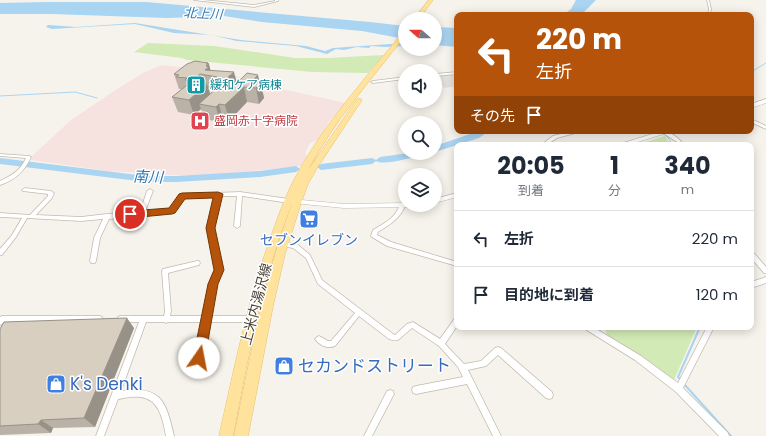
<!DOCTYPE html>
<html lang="ja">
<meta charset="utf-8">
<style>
:root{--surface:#fff;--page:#f6f6f7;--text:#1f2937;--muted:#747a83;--line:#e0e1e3}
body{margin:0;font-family:Poppins,"Noto Sans JP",sans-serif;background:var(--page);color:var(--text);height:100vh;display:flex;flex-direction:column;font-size:15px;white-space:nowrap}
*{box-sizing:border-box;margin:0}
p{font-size:13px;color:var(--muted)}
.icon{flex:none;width:22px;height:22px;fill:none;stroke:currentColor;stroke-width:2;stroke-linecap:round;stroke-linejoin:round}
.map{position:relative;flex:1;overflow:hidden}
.details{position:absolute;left:454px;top:142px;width:300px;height:188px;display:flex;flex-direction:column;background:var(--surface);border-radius:8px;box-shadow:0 2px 10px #0003}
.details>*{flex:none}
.hud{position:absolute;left:454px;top:12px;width:300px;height:122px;border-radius:8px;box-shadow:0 2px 10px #0003;background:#b45309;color:#fff;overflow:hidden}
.needle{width:26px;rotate:291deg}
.tools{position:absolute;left:398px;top:12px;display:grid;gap:8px}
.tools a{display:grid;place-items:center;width:44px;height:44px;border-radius:50%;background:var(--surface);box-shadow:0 2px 10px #0003;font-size:20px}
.pin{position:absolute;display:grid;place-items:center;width:34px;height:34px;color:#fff;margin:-17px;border:2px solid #fff;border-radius:50%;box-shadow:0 1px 4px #0007}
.me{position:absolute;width:44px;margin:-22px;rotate:12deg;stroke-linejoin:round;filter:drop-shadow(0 0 3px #0008)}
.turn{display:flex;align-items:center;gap:14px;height:84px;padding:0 16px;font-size:18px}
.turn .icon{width:52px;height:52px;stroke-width:2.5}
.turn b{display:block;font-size:28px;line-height:34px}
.then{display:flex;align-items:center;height:38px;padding:0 16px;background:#0003;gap:8px;font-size:15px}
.eta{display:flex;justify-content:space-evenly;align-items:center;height:68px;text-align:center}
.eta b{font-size:24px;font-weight:700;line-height:28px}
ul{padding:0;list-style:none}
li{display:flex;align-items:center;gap:12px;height:56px;padding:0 16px;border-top:1px solid var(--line)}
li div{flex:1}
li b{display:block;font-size:15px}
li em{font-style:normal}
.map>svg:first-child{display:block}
.medical{fill:#f6e3e0}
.green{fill:#d2eab5}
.parking{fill:#e5e3e0}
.water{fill:#a9d4f2}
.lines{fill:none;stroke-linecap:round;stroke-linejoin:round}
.stream-far1{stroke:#a9d4f2;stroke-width:1}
.stream{stroke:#a9d4f2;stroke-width:2}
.river{fill:#a9d4f2;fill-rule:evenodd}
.minor-casing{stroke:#c2bbae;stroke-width:1.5}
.tertiary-casing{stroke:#c2bbae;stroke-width:1}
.primary-casing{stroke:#e6c16a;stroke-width:1}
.minor{fill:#fff;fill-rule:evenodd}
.tertiary{fill:#fff;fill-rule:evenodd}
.primary{fill:#ffe39c;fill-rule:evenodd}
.wall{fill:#bab2a6;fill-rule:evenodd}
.shaded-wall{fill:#979187}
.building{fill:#d8cfc1;stroke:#979187}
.route{fill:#b45309;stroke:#753606}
.labels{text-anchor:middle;stroke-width:3;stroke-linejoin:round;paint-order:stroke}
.far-culture-label{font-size:12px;fill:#0d838f;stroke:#fff;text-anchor:start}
.far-health-label{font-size:12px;fill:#be3a42;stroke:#fff;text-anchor:start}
.far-water-label{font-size:13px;font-style:italic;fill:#2e7ab2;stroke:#fff}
.shop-label{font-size:14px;fill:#366cbe;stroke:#fff}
.street-label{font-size:14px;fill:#4b4439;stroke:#fff}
.water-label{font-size:15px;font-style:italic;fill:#2e7ab2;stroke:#fff}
.near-shop-label{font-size:17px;fill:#366cbe;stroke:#fff;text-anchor:start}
</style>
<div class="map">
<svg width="766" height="436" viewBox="0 0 766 436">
<rect width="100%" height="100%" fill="#f6f3ec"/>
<path class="medical" d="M161 65 217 71 277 88 346 103 329 122 318 140 310 143 305 153 308 157 302 166 215 175H172L107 171 31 160 33 155 71 120 117 89 143 73Z"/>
<path class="green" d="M148 43 215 46 295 58H329L384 55 368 73 312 72 187 60 182 58 134 52Z
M665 136 670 145H637Z
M604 327H697L674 380 611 339 607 335Z"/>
<path class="parking" d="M457 73V86L444 88 435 75Z"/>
<path class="water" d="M576 0H596L581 15H563L571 9Z
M47 2H146L370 22 405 26V39L362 31 262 22 224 16 167 18 52 14H0V3Z
M135 23 241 40 306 46 325 51 333 48 405 43V46L385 47 371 46 369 48 357 47 344 50 336 49 327 54 296 46 237 41 211 35 174 33 135 24 52 29 46 27 48 25 76 27Z
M435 27 457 28V47L435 45Z"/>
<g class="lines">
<path class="stream-far1" d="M751 72 766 63
M0 96 75 92 97 98
M666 135 673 145"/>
<path class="stream" d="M680 379 678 377 700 327
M684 384 731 436"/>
<path class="river" d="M479 131H489L479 138 435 152V146Z
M409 153H424L423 155C412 157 386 166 376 161L372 164 321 170 317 167 321 164 372 158 376 160 380 157Z
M0 158 146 176H176L260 171 296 166 300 169 296 172 260 177 176 182H146L0 164Z"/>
<defs>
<path id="minor" d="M194 0H203L254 5 275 1V0H278V1L254 7Z
M707 0H709L711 9 710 15H708L709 9Z
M457 72V74L435 76V74Z
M405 77V79L373 83 371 82 373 81Z
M751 119 766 126V129L751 122Z
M572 131H579V132L557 138 546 145H541L553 136Z
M664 131C671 132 680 139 684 145H680L677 142 663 133V132Z
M0 154 29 156 31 157C25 171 15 180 0 185V181C11 176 21 170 26 158L0 156Z
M25 188 51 191 54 193 52 198 36 215 81 217 107 214 140 212 147 191 150 189 153 191 145 211 170 209 179 197 184 194 240 192 289 199 292 201 289 203 242 196 240 226 237 228 234 226 237 196H220L213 227 222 269 216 284 210 316H264L266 317 267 319 266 321 264 322H209L200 370 199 372 196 374 193 372 192 370 202 322H168L166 323 164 322H146L121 391C161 385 166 401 174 436H166C163 421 160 399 140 397 133 396 125 398 118 399L104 436H96L139 322H120L118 321 117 319 118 317 120 316H164L165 311 162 271 163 269 197 261H199L200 263 199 265 168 273 171 311 170 316H203L210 284 216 269 207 227 215 197 185 198 183 199 174 212 172 213 109 219 100 238 96 261 95 263H91L90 261 94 238 103 219 81 221 27 218 16 237 2 255H0V249L12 235 22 218 0 217V213L30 215 48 196V194L23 191 22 190Z
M402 204 405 206C400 219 389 225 378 232L377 235 391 242 457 262V266L387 246 372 237 371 236 373 230C386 222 394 219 400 205Z
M281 242H283L297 244 310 255 322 280 393 334 395 335 407 324 413 322 440 339 455 318 457 317V326L445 344 464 364 481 361 495 348 498 347 501 348 552 392 553 395 552 398 549 399 546 398 498 355 486 366 468 370 501 436H493L467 384 416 394 413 393 412 390 413 387 416 386 463 377 458 367 439 346 412 328 398 340C395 341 392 340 389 339L359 316 335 346C328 349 320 346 315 339L317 337 319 336 328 341H331L355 313 318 284 306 258 293 248 281 246 280 244Z
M751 252H753L766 267V273H764L751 258Z
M766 277V283L751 288V282Z
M2 316H100L102 317 103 319 102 321 100 322H4L2 324 0 325V317Z
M584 327H593L641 356 678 383 707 327H714L683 388 728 433 729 436H719L676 392 635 360 585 329Z
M390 390 393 391 394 394 372 436H364L387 391Z"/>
<path id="tertiary" d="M766 99V103L751 108V104Z
M662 131H671L670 132 628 145H619L620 144Z
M457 193V197L435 203V199Z
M291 199 344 204 405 203V205H413L410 207 344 208 293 203 290 201Z"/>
<path id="primary" d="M429 0H433L419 19H414Z
M405 31V36C371 80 334 121 308 170L357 99H361L362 100 317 168 308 184 301 203 285 254 273 306 248 436H234C251 354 265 271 296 194 263 271 249 354 233 436H219C234 370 247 303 270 239 277 220 284 199 294 180 322 126 365 79 403 32Z"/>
</defs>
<use href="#minor" class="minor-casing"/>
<use href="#tertiary" class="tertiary-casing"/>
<use href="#primary" class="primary-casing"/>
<use href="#minor" class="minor"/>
<use href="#tertiary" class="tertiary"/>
<use href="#primary" class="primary"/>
</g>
<path class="wall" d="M208 63 210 70 237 83H260L264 98 259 104 247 102 229 121 223 120 220 122 204 119 201 109 194 115 178 112 172 97 181 90V89H179L174 74ZM209 90 214 91 210 94Z
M134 328 95 427 53 428 51 433 0 435V329Z"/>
<path class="shaded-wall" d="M208 63 209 64 212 76 205 70 206 64Z
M234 72 238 87 225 98 221 83Z
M200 74 204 87 207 84 212 100 199 104 201 109 194 115 189 100 196 94 192 81Z
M258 75 260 84 261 83 264 98 259 104 256 88 251 82Z
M244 87 247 102 229 121 225 105Z
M219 104 223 120 220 122 216 107Z
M127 318 134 328 95 427 84 418Z
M41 420 53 428 51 433 38 424Z"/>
<path class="building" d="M195 61 208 63 206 64H209L206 66 209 67 205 70 234 72 221 83 212 82 217 77 200 74 192 81 185 80 187 78 176 77 179 75 174 74 187 64Z
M247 73 258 75 251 82 261 83 256 88 244 87 225 105 219 104 216 107 199 104 219 86 232 88Z
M191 82 207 84 189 100 172 97Z
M127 318 84 418 41 420 38 424 0 426V329L4 322Z"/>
<path class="route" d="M218 192 223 194 215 228 224 270 218 284 205 358 203 362 199 363 195 362 193 358 208 284 214 270 206 228 213 198 185 199 175 213 172 214 130 218 126 214 130 211 169 208 179 194 182 193Z"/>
<defs>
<symbol id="building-square" viewBox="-11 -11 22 22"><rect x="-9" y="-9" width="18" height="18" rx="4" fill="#0f9aa8" stroke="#fff"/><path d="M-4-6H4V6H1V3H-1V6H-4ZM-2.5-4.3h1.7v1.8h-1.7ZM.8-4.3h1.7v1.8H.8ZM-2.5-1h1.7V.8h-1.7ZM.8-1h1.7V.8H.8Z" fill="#fff"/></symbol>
<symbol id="hospital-square" viewBox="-11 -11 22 22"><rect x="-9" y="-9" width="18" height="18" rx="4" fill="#e0444e" stroke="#fff"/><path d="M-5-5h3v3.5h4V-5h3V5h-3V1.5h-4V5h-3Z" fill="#fff"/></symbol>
<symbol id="supermarket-square" viewBox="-11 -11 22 22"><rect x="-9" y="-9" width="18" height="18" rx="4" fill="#3f7fe0" stroke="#fff"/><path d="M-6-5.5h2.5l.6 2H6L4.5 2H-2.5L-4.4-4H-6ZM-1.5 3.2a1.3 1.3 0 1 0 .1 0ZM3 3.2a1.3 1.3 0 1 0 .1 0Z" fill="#fff"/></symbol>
<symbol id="shop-square" viewBox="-11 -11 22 22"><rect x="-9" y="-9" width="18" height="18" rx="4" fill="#3f7fe0" stroke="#fff"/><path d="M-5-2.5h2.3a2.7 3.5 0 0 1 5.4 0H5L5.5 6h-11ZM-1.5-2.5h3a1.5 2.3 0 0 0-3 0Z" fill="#fff"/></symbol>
</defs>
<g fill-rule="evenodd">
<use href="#building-square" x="185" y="74" width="22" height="22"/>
<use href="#hospital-square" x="189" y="110" width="22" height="22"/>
<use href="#supermarket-square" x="298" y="208" width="22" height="22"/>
<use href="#shop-square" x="273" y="355" width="22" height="22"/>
<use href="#shop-square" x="45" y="373" width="22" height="22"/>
</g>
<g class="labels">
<g class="far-culture-label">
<text x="210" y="89">緩和ケア病棟</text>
</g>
<g class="far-health-label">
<text x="214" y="125">盛岡赤十字病院</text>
</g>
<g class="far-water-label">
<text transform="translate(203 13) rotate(3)" y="5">北上川</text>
</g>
<g class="shop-label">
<text x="309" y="245">セブンイレブン</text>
</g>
<g class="street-label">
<text transform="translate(256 304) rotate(-75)" y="5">上米内湯沢線</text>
</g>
<g class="water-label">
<text transform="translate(148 177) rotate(2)" y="5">南川</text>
</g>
<g class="near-shop-label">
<text x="298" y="372">セカンドストリート</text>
<text x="70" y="390">K's Denki</text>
</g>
</g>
</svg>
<div class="tools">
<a><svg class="needle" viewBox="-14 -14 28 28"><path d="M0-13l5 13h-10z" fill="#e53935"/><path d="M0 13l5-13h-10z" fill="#747a83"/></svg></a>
<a><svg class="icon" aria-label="sound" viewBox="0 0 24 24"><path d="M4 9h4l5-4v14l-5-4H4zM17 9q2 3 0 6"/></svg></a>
<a><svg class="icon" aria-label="search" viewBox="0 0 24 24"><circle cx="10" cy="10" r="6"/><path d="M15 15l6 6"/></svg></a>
<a><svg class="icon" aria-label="layers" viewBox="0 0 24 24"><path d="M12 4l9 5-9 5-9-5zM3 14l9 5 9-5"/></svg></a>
</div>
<div class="pin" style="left:130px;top:214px;background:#d93025"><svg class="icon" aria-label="arrive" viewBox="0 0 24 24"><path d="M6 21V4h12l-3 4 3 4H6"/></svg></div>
<svg class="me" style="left:199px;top:358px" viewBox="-20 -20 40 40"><circle r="19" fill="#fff"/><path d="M0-13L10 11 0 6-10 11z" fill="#b45309"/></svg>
<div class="hud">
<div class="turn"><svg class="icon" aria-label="left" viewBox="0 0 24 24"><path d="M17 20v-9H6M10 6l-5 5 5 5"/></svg><div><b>220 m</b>左折</div></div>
<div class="then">その先<svg class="icon" aria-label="arrive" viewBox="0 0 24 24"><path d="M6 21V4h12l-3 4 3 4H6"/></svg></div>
</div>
<section class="details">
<div class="eta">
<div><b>20:05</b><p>到着</p></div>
<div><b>1</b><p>分</p></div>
<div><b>340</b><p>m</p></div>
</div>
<ul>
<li><svg class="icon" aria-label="left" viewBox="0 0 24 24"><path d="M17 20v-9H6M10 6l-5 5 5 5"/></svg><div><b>左折</b></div><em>220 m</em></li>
<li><svg class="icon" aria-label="arrive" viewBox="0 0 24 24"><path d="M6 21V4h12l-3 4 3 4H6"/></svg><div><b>目的地に到着</b></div><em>120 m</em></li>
</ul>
</section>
</div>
